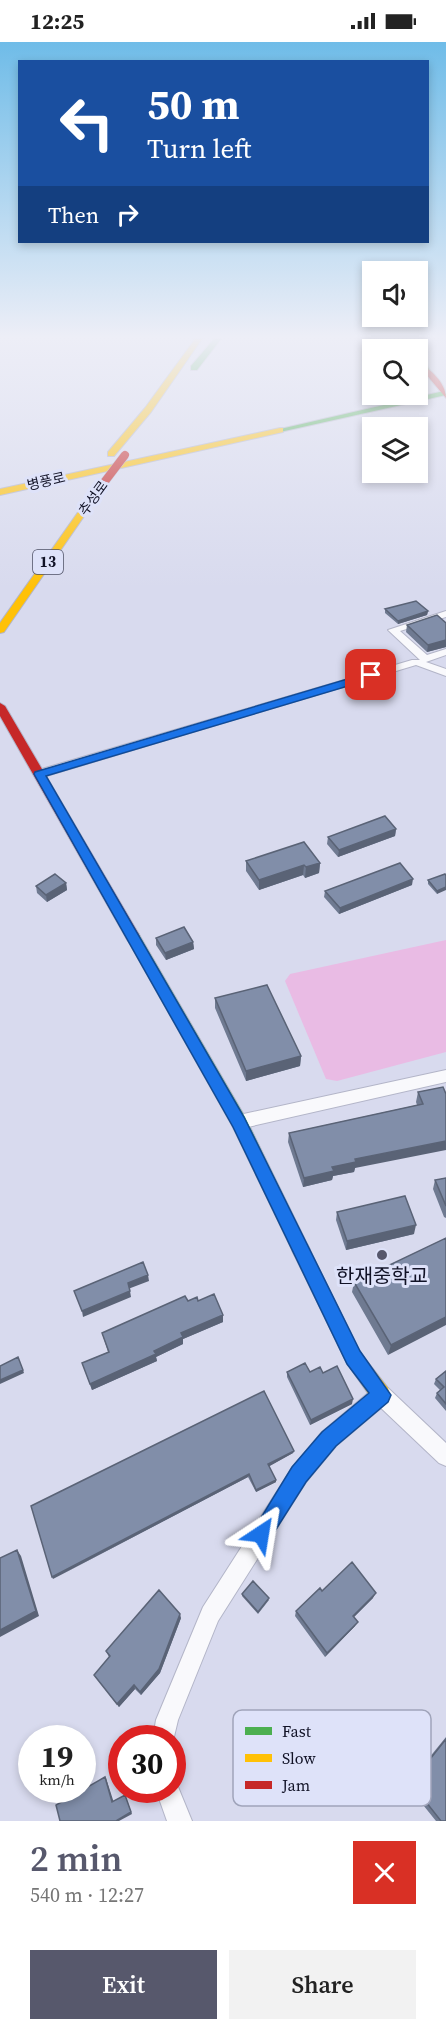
<!DOCTYPE html>
<meta charset="utf-8">
<style>
:root{--surface:#fff;--page:#f2f2f2;--text:#222;--muted:#767676;--accent:#57586c}
body{margin:0;font-family:"Source Serif 4","Noto Sans KR",serif;background:var(--page);color:var(--text);height:100vh;display:flex;flex-direction:column;font-size:22px;white-space:nowrap}
*{box-sizing:border-box;margin:0}
p{font-size:20px;color:var(--muted)}
.icon{flex:none;width:33px;height:33px;fill:none;stroke:currentColor;stroke-width:2;stroke-linecap:round;stroke-linejoin:round}
.map{position:relative;height:1779px;overflow:hidden}
.details{display:flex;flex-direction:column;background:var(--surface);flex:1}
.details>*{flex:none}
.hud{position:absolute;left:18px;top:18px;width:411px;height:183px;border-radius:0px;box-shadow:0 3px 9px #0003;background:#1a4fa0;color:#fff;overflow:hidden}
.buttons{position:absolute;left:362px;top:219px;display:grid;gap:12px}
.buttons a{display:grid;place-items:center;width:66px;height:66px;border-radius:0px;background:var(--surface);box-shadow:0 3px 9px #0003;font-size:30px}
.speed{position:absolute;left:18px;top:1683px;display:flex;gap:12px;font-size:30px;font-weight:700;text-align:center}
.speed>*{display:grid;place-content:center;width:78px;height:78px;border-radius:50%;background:var(--surface);box-shadow:0 3px 9px #0003;line-height:1}
.speed small{font-size:15px;font-weight:400}
.speed .limit{border:9px solid #d22;background:#fff;color:#111}
.pin{position:absolute;display:grid;place-items:center;width:51px;height:51px;color:#fff;margin:-26px;border-radius:12px;box-shadow:0 3px 9px #0006}
.me{position:absolute;width:66px;margin:-33px;rotate:33deg;stroke-linejoin:round;filter:drop-shadow(0 0 4px #0008)}
.turn{display:flex;align-items:center;gap:21px;height:126px;padding:0 30px;font-size:27px}
.turn .icon{width:78px;height:78px;stroke-width:2.5}
.turn b{display:block;font-size:42px;line-height:51px}
.then{display:flex;align-items:center;height:57px;padding:0 30px;background:#0003;gap:12px;font-size:22px}
.round{display:grid;place-items:center;flex:none;width:63px;height:63px;border-radius:0px;background:var(--page)}
.headline{display:flex;align-items:center;justify-content:space-between;height:102px;padding:0 30px}
h1{font-size:36px;font-weight:600;line-height:45px;color:var(--accent)}
.button{display:flex;gap:12px;margin-top:auto;padding:12px 30px}
.button a{flex:1;height:69px;border-radius:0px;background:var(--accent);color:#fff;font-size:24px;font-weight:600;line-height:69px;text-align:center}
.button a+a{background:var(--page);color:var(--text)}
.status{display:flex;justify-content:space-between;align-items:center;height:42px;padding:0 30px;background:var(--surface);direction:ltr}
.status svg{height:16px;fill:currentColor}
.map>svg:first-child{display:block}
.green{fill:#e9bbe4}
.lines{fill:none;stroke-linecap:round;stroke-linejoin:round}
.street-casing{stroke:#b3b5c8;stroke-width:2}
.fast-casing{stroke:#b3b5c8;stroke-width:2}
.slow-casing{stroke:#b3b5c8;stroke-width:2}
.jam-casing{stroke:#b3b5c8;stroke-width:2}
.street{fill:#f9f9fc;fill-rule:evenodd}
.fast{fill:#4caf50;fill-rule:evenodd}
.slow{fill:#ffc107;fill-rule:evenodd}
.jam{fill:#c62828;fill-rule:evenodd}
.jam-bridge-casing{stroke:#b3b5c8;stroke-width:9;stroke-linecap:butt}
.jam-bridge{stroke:#c62828;stroke-width:8}
.wall{fill:#6f7a91}
.shaded-wall{fill:#5a6376}
.building{fill:#818ea9;stroke:#5a6376;stroke-width:1.5}
.route{fill:#1a73e8;stroke:#114b97;stroke-width:1.5}
.poi-dot{fill:#57586c;stroke:#dee2f9;stroke-width:2}
.labels{text-anchor:middle;stroke-width:6;stroke-linejoin:round;paint-order:stroke}
.far-street-label{font-size:14px;fill:#111226;stroke:#dee2f9}
.shield{fill:#dee2f9;stroke:#4e5065;stroke-width:1.5}
.shield-label{font-size:15px;font-weight:bold;fill:#111226}
.near-poi-label{font-size:20px;fill:#111226;stroke:#dee2f9}
.key{fill:#dee2f9;stroke:#a0a4ba;stroke-width:1.5}
.key-label{font-size:16px;fill:#111226}
</style>
<div class="status"><b>12:25</b><svg viewBox="0 0 49 12"><path d="M0 12V9h3v3zM5 12V6h3v6zM10 12V3h3v9zM15 12V0h3v12zM26 1h20v11H26zM47 4h2v5h-2z"/></svg></div>
<div class="map">
<svg width="446" height="1779" viewBox="0 0 446 1779">
<rect width="100%" height="100%" fill="#d8daee"/>
<path class="green" d="M446 898V1010L337 1039 326 1037 285 939 290 932Z"/>
<g class="lines">
<defs>
<path id="street" d="M446 569V575L400 589 427 613 446 607V613L426 620 446 627V634L416 623 43 735 39 736 33 732 35 729 412 618H420L388 588Z
M446 1028V1040L239 1087 233 1085 231 1080 233 1075 239 1073Z
M381 1344 388 1346 446 1401V1424L439 1421 381 1366 336 1404 306 1440 218 1579 178 1678 172 1703V1696H153L156 1678 203 1565 292 1426 322 1390 374 1346Z
M172 1738 176 1740 192 1779H167L156 1748H172Z"/>
<path id="fast" d="M214 297H221L197 328H191V324Z
M415 307 420 308 431 331 424 329 417 315V308Z
M444 349 446 353 280 390 276 388Z
M133 890 138 891 245 1075 307 1202 310 1208 307 1214 301 1216 295 1214 233 1085 126 895Z"/>
<path id="slow" d="M195 297H202L151 370 114 414H108V410L145 366Z
M280 386H283V390L0 453V447Z
M93 449 100 451 4 590 0 591V581Z
M301 1200 307 1202 359 1309 388 1346 390 1353 388 1360 381 1362 374 1360 347 1321 292 1208 295 1202Z"/>
<path id="jam" d="M375 297H383L398 308H389Z
M417 320C430 326 446 341 446 356L425 331 417 325Z
M0 661 5 664 138 891 140 895 138 899H128L0 674Z"/>
</defs>
<use href="#street" class="street-casing"/>
<use href="#fast" class="fast-casing"/>
<use href="#slow" class="slow-casing"/>
<use href="#jam" class="jam-casing"/>
<use href="#street" class="street"/>
<use href="#fast" class="fast"/>
<use href="#slow" class="slow"/>
<use href="#jam" class="jam"/>
<defs>
<path id="jam-bridge" d="M96 451 125 413"/>
</defs>
<use href="#jam-bridge" class="jam-bridge-casing"/>
<use href="#jam-bridge" class="jam-bridge"/>
</g>
<path class="wall" d="M385 567 428 569 427 573 398 582 385 571Z
M446 581V605L427 610 406 590 407 583Z
M396 787 395 794 338 815 327 802 328 795Z
M246 819 320 821 319 831 305 836 303 833 259 848 246 829Z
M446 834 437 852 428 842V838Z
M66 841 67 848 47 860 37 851 36 844Z
M412 843 339 872 324 855 325 849Z
M156 896 193 900 194 907 166 918 156 903Z
M215 956 301 1014 300 1024 246 1039 215 966Z
M443 1045 355 1126 354 1130 333 1134 332 1138 303 1145 288 1100 289 1091 417 1063 416 1060 418 1050Z
M446 1136V1176L444 1175 433 1147 435 1138Z
M337 1170 414 1192 346 1208 336 1178Z
M446 1196 388 1313 352 1250 354 1240Z
M188 1259H198L223 1280 183 1297V1302L156 1315 157 1319 92 1348 82 1321 108 1310 102 1291Z
M446 1329V1369L435 1356 437 1351 440 1348 434 1342 436 1337Z
M287 1330H310L323 1331 352 1362 310 1383 287 1335Z
M294 1409 293 1411 269 1424 276 1438V1440L256 1450 248 1435 53 1537Z
M322 1549 373 1556 354 1575 355 1584 325 1615 295 1574 296 1569Z
M242 1552 269 1558 258 1572 242 1554Z
M181 1576 160 1631 141 1653 135 1647 119 1665 94 1633 109 1615 106 1609Z
M446 1695V1779H436L407 1743Z"/>
<path class="shaded-wall" d="M428 569 427 573 398 582V579Z
M446 598V605L427 610 428 603Z
M396 787 395 794 338 815 339 808Z
M320 821 319 831 305 836 306 825Z
M304 823 303 833 259 848V838Z
M413 837 412 843 339 872 340 866Z
M66 841 67 848 47 860 46 853Z
M446 845V848L437 852V849Z
M193 900 194 907 166 918 165 911Z
M301 1014 300 1024 246 1039V1029Z
M446 1099V1108L355 1126 354 1130 333 1134 332 1138 303 1145 304 1136 355 1117Z
M416 1183 414 1192 346 1208 347 1199Z
M148 1233 149 1239 128 1247V1241Z
M130 1249 131 1255 83 1275 82 1269Z
M223 1273V1280L183 1297V1302L156 1315 157 1319 92 1348 90 1342 154 1309 181 1291Z
M446 1275V1283L388 1313 391 1303Z
M23 1328 24 1331 0 1342V1338Z
M353 1357 352 1362 310 1383 311 1378Z
M294 1409 293 1411 268 1425V1422Z
M249 1432 248 1435 53 1537 52 1535Z
M276 1438V1440L256 1450V1448Z
M17 1508 21 1514 39 1574 0 1595V1588Z
M376 1551 373 1556 351 1578 353 1574Z
M180 1572 181 1576 160 1631 141 1653 140 1650Z
M358 1580 355 1584 325 1615 327 1611Z
M134 1643 135 1647 119 1665 117 1662Z
M105 1735 106 1736 114 1761 112 1760Z
M125 1753 132 1772 119 1779H116Z"/>
<path class="building" d="M416 559 428 569 398 579 385 567Z
M437 573 446 581V598L428 603 407 583Z
M385 774 396 787 339 808 328 795Z
M304 800 320 821 306 825 304 823 259 838 246 819Z
M400 821 413 837 340 866 325 849Z
M55 832 66 841 46 853 36 844Z
M445 832 446 834V845L437 849 428 838Z
M184 885 193 900 165 911 156 896Z
M267 943 301 1014 246 1029 215 956Z
M443 1045 446 1052V1099L355 1117 356 1120 332 1125 334 1129 304 1136 289 1091 423 1062 418 1050Z
M446 1136V1164L435 1138Z
M405 1154 416 1183 347 1199 337 1170Z
M446 1196V1275L391 1303 354 1240Z
M143 1220 148 1233 128 1241 130 1249 82 1269 74 1249Z
M214 1252 223 1273 181 1291 183 1295 154 1309 156 1312 90 1342 82 1321 109 1310 102 1291 185 1254 188 1259 197 1255 198 1259Z
M18 1315 23 1328 0 1338V1324Z
M305 1321 310 1330 320 1325 323 1331 337 1324 353 1357 311 1378 287 1330Z
M446 1329V1362L437 1351 444 1345 436 1337Z
M264 1349 294 1409 268 1422 276 1438 256 1448 249 1432 52 1535 31 1464Z
M17 1508 36 1569 0 1588V1516Z
M352 1520 376 1551 353 1574 358 1580 327 1611 296 1569 320 1546 322 1549Z
M253 1539 269 1556 258 1570 242 1552Z
M159 1548 180 1572 159 1627 140 1650 134 1643 117 1662 94 1633 110 1614 106 1609Z
M446 1697V1779H441L411 1741Z
M105 1735 112 1760 125 1753 131 1770 116 1779H60L56 1763Z"/>
<linearGradient id="sky" x2="0" y2="1"><stop stop-color="#6fbce8"/><stop offset="0.54" stop-color="#edeef7"/><stop offset="1" stop-color="#edeef7" stop-opacity="0"/></linearGradient>
<rect width="446" height="546" fill="url(#sky)"/>
<path class="route" d="M371 630 375 631V636L46 734 244 1075 360 1309 391 1353 388 1360 336 1404 306 1440 268 1500 261 1503 254 1500 251 1492 292 1425 322 1390 369 1351 347 1322 233 1085 34 732 35 730Z"/>
<circle class="poi-dot" cx="382" cy="1213" r="6"/>
<g class="labels">
<g class="far-street-label">
<text transform="translate(46 439) rotate(-13)" y="5">병풍로</text>
<text transform="translate(93 456) rotate(-54)" y="5">추성로</text>
</g>
<rect class="shield" x="33" y="508" width="30" height="24" rx="4.5"/>
<g class="shield-label">
<text x="48" y="525">13</text>
</g>
<g class="near-poi-label">
<text x="382" y="1241">한재중학교</text>
</g>
</g>
<rect x="233" y="1668" width="198" height="96" rx="9" class="key"/>
<rect x="245" y="1685" width="27" height="8" fill="#4caf50"/>
<rect x="245" y="1712" width="27" height="8" fill="#ffc107"/>
<rect x="245" y="1739" width="27" height="8" fill="#c62828"/>
<g class="key-label">
<text x="282" y="1695">Fast</text>
<text x="282" y="1722">Slow</text>
<text x="282" y="1749">Jam</text>
</g>
</svg>
<div class="buttons">
<a><svg class="icon" aria-label="sound" viewBox="0 0 24 24"><path d="M4 9h4l5-4v14l-5-4H4zM17 9q2 3 0 6"/></svg></a>
<a><svg class="icon" aria-label="search" viewBox="0 0 24 24"><circle cx="10" cy="10" r="6"/><path d="M15 15l6 6"/></svg></a>
<a><svg class="icon" aria-label="layers" viewBox="0 0 24 24"><path d="M12 4l9 5-9 5-9-5zM3 14l9 5 9-5"/></svg></a>
</div>
<div class="speed"><div>19<small>km/h</small></div><div class="limit">30</div></div>
<div class="pin" style="left:371px;top:633px;background:#d93025"><svg class="icon" aria-label="arrive" viewBox="0 0 24 24"><path d="M6 21V4h12l-3 4 3 4H6"/></svg></div>
<svg class="me" style="left:261px;top:1492px" viewBox="-20 -20 40 40"><path d="M0-17L14 15 0 8-14 15z" fill="#1a73e8" stroke="#fff" stroke-width="4"/></svg>
<div class="hud">
<div class="turn"><svg class="icon" aria-label="left" viewBox="0 0 24 24"><path d="M17 20v-9H6M10 6l-5 5 5 5"/></svg><div><b>50 m</b>Turn left</div></div>
<div class="then">Then<svg class="icon" aria-label="right" viewBox="0 0 24 24"><path d="M7 20v-9h11M14 6l5 5-5 5"/></svg></div>
</div>
</div>
<section class="details">
<div class="headline"><div><h1>2 min</h1><p>540 m · 12:27</p></div><a class="round" style="background:#d93025;color:#fff"><svg class="icon" aria-label="close" viewBox="0 0 24 24"><path d="M6 6l12 12M18 6L6 18"/></svg></a></div>
<div class="button"><a>Exit</a><a>Share</a></div>
</section>
